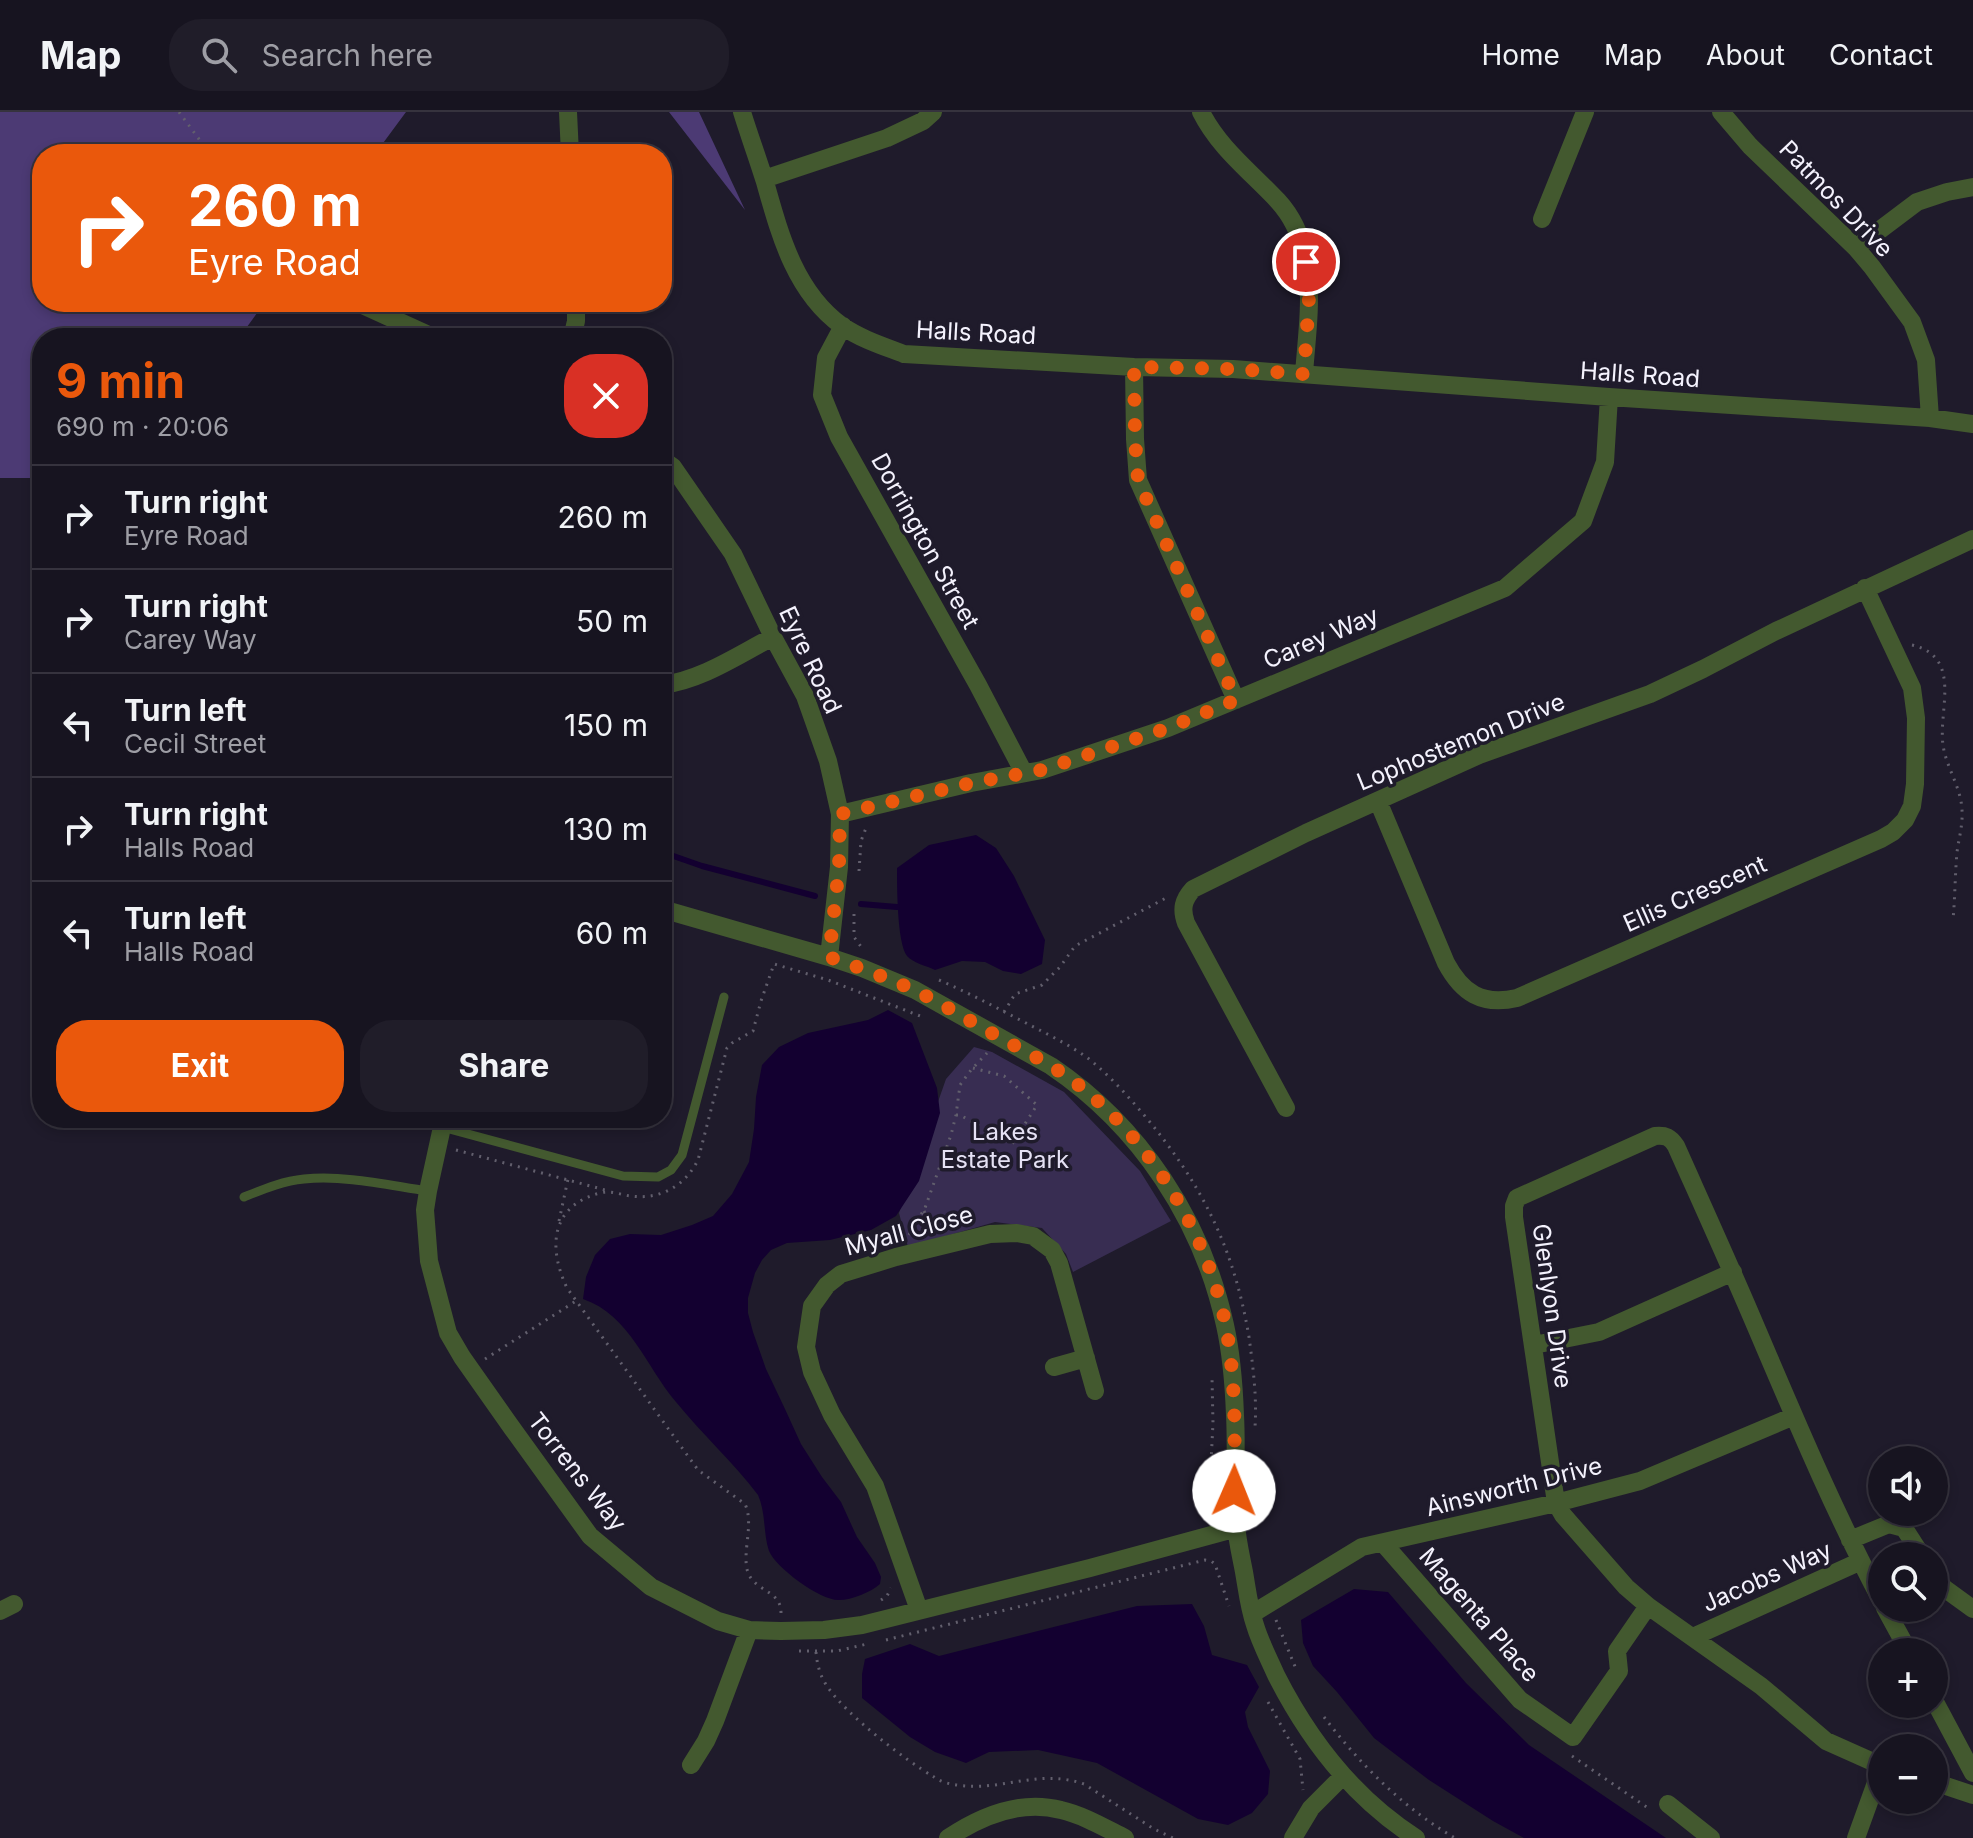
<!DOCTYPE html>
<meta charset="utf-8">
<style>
:root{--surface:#171420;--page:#201d29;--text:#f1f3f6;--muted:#9e9ea5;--line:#36333e;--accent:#ea580c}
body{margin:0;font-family:Inter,sans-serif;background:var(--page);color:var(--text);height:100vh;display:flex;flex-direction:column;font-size:30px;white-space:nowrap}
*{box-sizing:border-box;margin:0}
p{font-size:26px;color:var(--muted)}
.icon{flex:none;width:44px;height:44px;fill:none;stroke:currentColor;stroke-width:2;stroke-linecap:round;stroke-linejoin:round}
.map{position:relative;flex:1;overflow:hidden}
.drawer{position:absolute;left:32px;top:216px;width:640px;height:800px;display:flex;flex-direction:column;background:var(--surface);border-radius:32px;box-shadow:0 4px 12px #0003,0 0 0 2px var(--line)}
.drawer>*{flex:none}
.hud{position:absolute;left:32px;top:32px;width:640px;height:168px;border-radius:32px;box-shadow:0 4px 12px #0003,0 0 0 2px var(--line);background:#ea580c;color:#fff;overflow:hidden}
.tools{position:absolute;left:1868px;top:1334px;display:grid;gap:16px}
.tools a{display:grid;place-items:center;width:80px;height:80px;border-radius:50%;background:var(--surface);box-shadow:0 4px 12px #0003,0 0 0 2px var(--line);font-size:40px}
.pin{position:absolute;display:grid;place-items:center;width:68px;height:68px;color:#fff;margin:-34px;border:4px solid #fff;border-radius:50%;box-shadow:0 2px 8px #0007}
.me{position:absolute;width:88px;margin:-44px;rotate:1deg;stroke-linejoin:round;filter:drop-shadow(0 0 6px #0008)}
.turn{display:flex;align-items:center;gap:28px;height:168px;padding:0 24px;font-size:36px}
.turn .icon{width:104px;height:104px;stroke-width:2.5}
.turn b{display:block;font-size:56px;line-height:68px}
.round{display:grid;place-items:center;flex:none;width:84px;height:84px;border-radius:32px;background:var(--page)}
.summary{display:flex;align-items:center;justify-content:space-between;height:136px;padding:0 24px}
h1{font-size:48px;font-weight:700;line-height:60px;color:var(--accent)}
.button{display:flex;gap:16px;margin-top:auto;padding:16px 24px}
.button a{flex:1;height:92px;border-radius:32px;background:var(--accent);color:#fff;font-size:32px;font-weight:700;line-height:92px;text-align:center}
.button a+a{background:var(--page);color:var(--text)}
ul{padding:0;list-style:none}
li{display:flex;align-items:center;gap:24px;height:104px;padding:0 24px;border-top:2px solid var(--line)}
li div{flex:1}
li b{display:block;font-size:30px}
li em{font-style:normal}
header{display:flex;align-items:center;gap:48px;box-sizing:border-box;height:112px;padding:0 40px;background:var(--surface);border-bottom:2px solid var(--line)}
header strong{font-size:38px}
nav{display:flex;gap:44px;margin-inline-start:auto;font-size:28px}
.search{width:560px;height:72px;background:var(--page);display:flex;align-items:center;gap:20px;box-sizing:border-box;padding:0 28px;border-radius:32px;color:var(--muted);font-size:30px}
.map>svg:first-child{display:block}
.green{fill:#382d52}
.forest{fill:#4c3a74}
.water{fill:#130030}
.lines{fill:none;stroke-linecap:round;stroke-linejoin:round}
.stream{stroke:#130030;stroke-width:6}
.path{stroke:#625f6d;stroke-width:3;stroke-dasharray:2 6;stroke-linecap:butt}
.service{stroke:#43592f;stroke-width:9}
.minor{stroke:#43592f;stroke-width:18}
.route{stroke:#ea580c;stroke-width:14;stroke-dasharray:0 25.2}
.labels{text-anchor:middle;stroke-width:7;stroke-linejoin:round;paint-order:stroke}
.street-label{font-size:24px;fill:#f4f2fd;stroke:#1f1b2b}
.park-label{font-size:24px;fill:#e5e1f4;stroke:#1f1b2b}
</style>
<header>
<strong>Map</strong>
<div class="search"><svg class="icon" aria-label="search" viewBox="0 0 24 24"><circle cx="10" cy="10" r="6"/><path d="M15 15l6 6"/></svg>Search here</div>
<nav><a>Home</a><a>Map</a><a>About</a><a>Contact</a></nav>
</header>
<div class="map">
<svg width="1973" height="1726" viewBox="0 0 1973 1726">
<rect width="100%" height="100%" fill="#1f1b2b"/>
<path class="green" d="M974 935 992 940 1064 980 1140 1059 1171 1109 1073 1160 1066 1142 1042 1116 995 1110 908 1135 899 1101 946 967Z"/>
<path class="forest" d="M0 0H406L375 42H42V190H265L239 226H42V366H0Z
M669 0H699L745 98Z"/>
<path class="water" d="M976 723 996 736 1014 764 1045 828 1042 852 1021 862 1003 859 985 850 962 849 935 858C927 854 913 851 907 844 897 831 897 774 897 756L929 733Z
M888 898 912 911 937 976 940 1001 919 1069 896 1104 871 1118 830 1128 787 1131 771 1138 762 1148 755 1161 748 1186V1201L753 1220 766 1257 785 1297 801 1332 822 1365 841 1390 857 1425 875 1451 881 1465 880 1472C871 1480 852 1488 839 1488 821 1489 776 1456 769 1439 763 1421 766 1401 758 1383 733 1350 702 1322 676 1290 646 1255 630 1203 583 1187L586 1165 595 1143 610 1127 630 1122 661 1123 692 1113 713 1104 732 1082 749 1050 754 1017 756 985 762 953 779 935 808 921 868 908Z
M1354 1477 1388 1480 1466 1571 1529 1633 1666 1726H1524L1493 1709 1429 1668 1374 1626 1337 1580 1313 1554 1303 1531 1301 1508Z
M1192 1492 1204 1514 1212 1543 1247 1553 1259 1575 1245 1600 1248 1615 1270 1659 1268 1682 1252 1701 1228 1713 1198 1707 1097 1651 1038 1638 989 1640 966 1651 935 1640 910 1625 862 1586V1562L865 1547 910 1532 939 1544 1137 1494Z"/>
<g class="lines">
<path class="stream" d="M662 740 702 754 815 784
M861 792 897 795"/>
<path class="path" d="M179 0 210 42
M1912 533C1963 545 1938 598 1943 633 1946 655 1961 675 1962 698 1963 712 1959 726 1957 740 1955 763 1955 786 1953 808
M859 759 861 729 866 716
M854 802V825L862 836
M939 868C969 881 997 896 1026 911 1047 922 1070 933 1089 947 1110 964 1127 983 1144 1003 1202 1072 1234 1136 1249 1225 1253 1255 1257 1285 1255 1315
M1004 900 1015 882 1042 873 1060 855 1075 834 1166 786
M956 1003H960L1012 1032 1037 993 1004 964 973 956
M456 1038 609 1079
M924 1099 930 1112 935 1115
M559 1109 568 1067
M909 1123 925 1096 951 1023 956 1003 960 973 971 958 987 941
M485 1247 576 1189
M1207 1404 1214 1393 1211 1351 1213 1311 1212 1266
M881 1488 887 1484 891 1476
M781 1501C781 1479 758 1480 749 1463 740 1444 755 1413 745 1392L698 1358 567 1176C548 1136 550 1094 600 1081 611 1078 621 1083 631 1084 660 1088 685 1074 698 1048L727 936 732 931 753 919 761 889 774 852 828 868 920 904
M1276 1508 1296 1557
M886 1528 1205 1448 1211 1449 1215 1452 1229 1494
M799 1539H837L867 1532
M816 1540C817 1552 820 1564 827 1574 845 1602 905 1648 934 1665 941 1670 949 1672 957 1673 1002 1680 1038 1656 1084 1672L1154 1717 1173 1726
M1268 1590 1300 1647 1303 1678
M1324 1605C1360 1652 1403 1696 1455 1726
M1572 1644 1651 1698"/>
<path class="service" d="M442 1015 623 1064 658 1065 671 1058 682 1043 724 885
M244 1085C264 1077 283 1069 304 1067 345 1063 387 1073 428 1079"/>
<path class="minor" d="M568 0 570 42
M742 0C749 23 758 47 765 70 780 123 795 180 842 214 861 227 883 234 904 242L1134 255 1233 257 1609 285 1930 306 1973 312
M1201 0C1219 36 1251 60 1278 89 1321 136 1308 205 1304 262
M1721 0 1750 34 1856 136 1872 155 1912 210 1926 248 1930 306
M764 67 887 26 923 9 933 0
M1542 107 1585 0
M1856 136 1917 90 1947 80 1973 75
M356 190 435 226
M843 214 826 246 822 283 839 325 978 573 1024 661
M572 226 576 209V190
M1134 255 1135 327 1138 368 1236 588
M662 347 673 355 733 442 773 525 805 584 828 649 840 702 839 755 829 845
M662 573C702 568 738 543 773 525
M1378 689 1446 851C1462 881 1482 894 1517 886L1881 727 1893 720 1905 708 1912 694 1915 672 1916 606 1912 576 1865 476
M840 702 971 671 1042 658 1168 616 1505 476 1583 409 1605 350 1609 285
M662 797 829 845 862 856 915 878 1051 954C1140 1014 1202 1108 1225 1213 1231 1240 1234 1276 1235 1303 1237 1339 1234 1376 1236 1412 1237 1428 1241 1444 1244 1460 1247 1477 1249 1496 1255 1513 1260 1530 1269 1547 1276 1563 1309 1628 1355 1687 1416 1726
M1286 996 1186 811C1181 797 1183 788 1193 777L1306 721 1479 643 1650 582 1703 557 1776 519 1973 427
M444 1006 428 1079 425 1098 429 1149 448 1221 462 1245 512 1316 590 1424 651 1475 718 1509 749 1518 781 1519 824 1518 862 1513 1090 1456 1237 1416
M1534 1233 1599 1220 1733 1160
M1054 1255 1086 1246
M1850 1428 1889 1412 1904 1416 1922 1444
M1383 1431 1520 1588 1573 1625 1619 1559 1617 1539 1648 1494
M1934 1462 1944 1476 1973 1497
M1882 1490C1832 1396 1792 1299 1750 1201 1726 1145 1701 1090 1676 1034 1670 1025 1666 1023 1655 1024L1517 1086 1514 1094V1105L1556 1391 1563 1403 1626 1475 1648 1494 1761 1574 1826 1629 1882 1654
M1885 1496 1909 1540
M919 1498 875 1374 832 1303 812 1260 806 1235 812 1194 827 1173 841 1162 896 1145 990 1122 1017 1121 1033 1124 1052 1138 1059 1151 1095 1279
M0 1499 14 1492
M1252 1502 1362 1435 1556 1391 1640 1369 1794 1304
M1693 1525 1861 1449
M1934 1588 1973 1661
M691 1653 706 1629 715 1609 749 1518
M1934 1670 1973 1683
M1668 1692 1711 1726
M948 1726C981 1704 1020 1687 1061 1698 1083 1703 1105 1716 1125 1726
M1293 1726 1311 1696 1343 1664
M1856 1726 1882 1654"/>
</g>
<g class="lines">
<path class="route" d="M1234 1379C1235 1324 1236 1269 1226 1215 1208 1121 1149 1025 1072 968 1046 949 1016 935 988 919 963 905 939 890 914 878 886 865 857 855 829 845L839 755 840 702 971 671 1042 658 1168 616 1236 588 1138 368 1135 327 1134 255 1233 257 1304 262 1310 170 1306 150"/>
</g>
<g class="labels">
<g class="street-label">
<text transform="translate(1836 87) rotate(46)" y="8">Patmos Drive</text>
<text transform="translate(976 221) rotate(3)" y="8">Halls Road</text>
<text transform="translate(1640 263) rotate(4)" y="8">Halls Road</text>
<text transform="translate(925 429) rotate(61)" y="8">Dorrington Street</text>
<text transform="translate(1321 526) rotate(-23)" y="8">Carey Way</text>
<text transform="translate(810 548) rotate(65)" y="8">Eyre Road</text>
<text transform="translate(1461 630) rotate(-22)" y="8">Lophostemon Drive</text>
<text transform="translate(1695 782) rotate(-24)" y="8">Ellis Crescent</text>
<text transform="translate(909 1119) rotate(-15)" y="8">Myall Close</text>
<text transform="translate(1552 1194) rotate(82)" y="8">Glenlyon Drive</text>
<text transform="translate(577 1360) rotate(52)" y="8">Torrens Way</text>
<text transform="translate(1514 1375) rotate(-14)" y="8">Ainsworth Drive</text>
<text transform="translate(1767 1465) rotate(-24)" y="8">Jacobs Way</text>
<text transform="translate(1479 1503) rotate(49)" y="8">Magenta Place</text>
</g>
<g class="park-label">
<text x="1005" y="1028">Lakes<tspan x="1005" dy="28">Estate Park</tspan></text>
</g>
</g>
</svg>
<div class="tools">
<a><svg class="icon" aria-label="sound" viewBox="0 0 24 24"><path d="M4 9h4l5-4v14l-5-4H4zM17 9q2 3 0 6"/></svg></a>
<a><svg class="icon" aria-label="search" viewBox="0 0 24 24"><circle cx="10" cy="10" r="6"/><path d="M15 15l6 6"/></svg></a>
<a>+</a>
<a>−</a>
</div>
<div class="pin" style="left:1306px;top:150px;background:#d93025"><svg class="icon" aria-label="arrive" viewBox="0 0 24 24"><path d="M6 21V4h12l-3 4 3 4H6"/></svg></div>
<svg class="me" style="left:1234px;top:1379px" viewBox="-20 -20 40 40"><circle r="19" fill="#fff"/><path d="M0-13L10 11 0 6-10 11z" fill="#ea580c"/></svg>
<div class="hud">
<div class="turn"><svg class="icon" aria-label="right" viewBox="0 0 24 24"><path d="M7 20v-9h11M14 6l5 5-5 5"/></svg><div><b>260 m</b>Eyre Road</div></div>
</div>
<section class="drawer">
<div class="summary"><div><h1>9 min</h1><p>690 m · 20:06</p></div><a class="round" style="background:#d93025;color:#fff"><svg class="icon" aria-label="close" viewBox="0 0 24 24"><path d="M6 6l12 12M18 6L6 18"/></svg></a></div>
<ul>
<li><svg class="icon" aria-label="right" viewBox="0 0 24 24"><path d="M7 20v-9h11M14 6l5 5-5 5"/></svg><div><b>Turn right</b><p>Eyre Road</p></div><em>260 m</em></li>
<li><svg class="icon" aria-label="right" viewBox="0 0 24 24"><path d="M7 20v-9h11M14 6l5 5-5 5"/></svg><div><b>Turn right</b><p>Carey Way</p></div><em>50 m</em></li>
<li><svg class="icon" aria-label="left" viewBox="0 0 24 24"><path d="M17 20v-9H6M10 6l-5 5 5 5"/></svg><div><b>Turn left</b><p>Cecil Street</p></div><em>150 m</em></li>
<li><svg class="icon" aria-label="right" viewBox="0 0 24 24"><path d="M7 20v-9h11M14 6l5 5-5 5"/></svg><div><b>Turn right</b><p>Halls Road</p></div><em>130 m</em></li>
<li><svg class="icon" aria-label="left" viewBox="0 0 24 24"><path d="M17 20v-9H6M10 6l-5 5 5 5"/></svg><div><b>Turn left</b><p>Halls Road</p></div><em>60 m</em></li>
</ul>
<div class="button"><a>Exit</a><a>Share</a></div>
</section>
</div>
